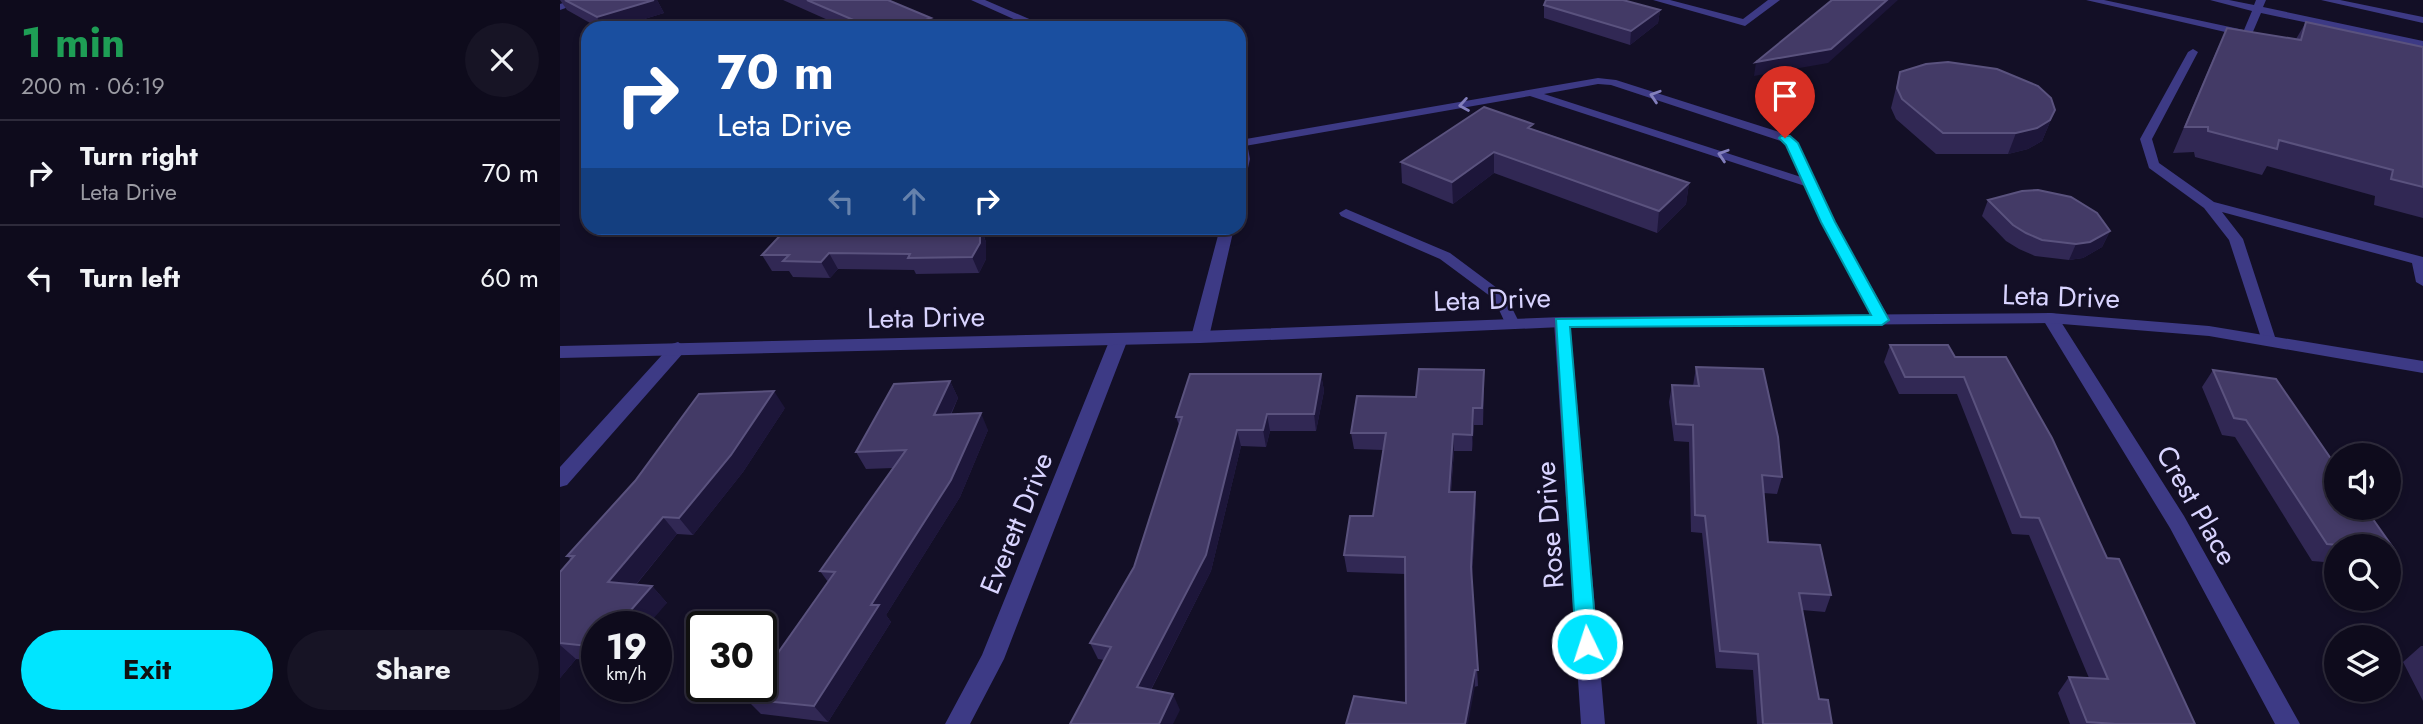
<!DOCTYPE html>
<meta charset="utf-8">
<style>
:root{--surface:#0e0b1c;--page:#171425;--text:#f1f3f6;--muted:#9b9ba3;--line:#2e2b3b;--accent:#00e5ff}
body{margin:0;font-family:Jost,sans-serif;background:var(--page);color:var(--text);height:100vh;display:flex;flex-direction:column;font-size:26px;white-space:nowrap}
*{box-sizing:border-box;margin:0}
p{font-size:23px;color:var(--muted)}
.icon{flex:none;width:38px;height:38px;fill:none;stroke:currentColor;stroke-width:2;stroke-linecap:round;stroke-linejoin:round}
.map{position:relative;flex:1;overflow:hidden}
.panel{display:flex;flex-direction:column;background:var(--surface);width:560px}
.panel>*{flex:none}
.banner{position:absolute;left:21px;top:21px;width:665px;height:214px;border-radius:21px;box-shadow:0 4px 10px #0003,0 0 0 2px var(--line);background:#1a4fa0;color:#fff;overflow:hidden}
.buttons{position:absolute;left:1764px;top:443px;display:grid;gap:14px}
.buttons a{display:grid;place-items:center;width:77px;height:77px;border-radius:50%;background:var(--surface);box-shadow:0 4px 10px #0003,0 0 0 2px var(--line);font-size:35px}
.speed{position:absolute;left:21px;top:611px;display:flex;gap:14px;font-size:35px;font-weight:700;text-align:center}
.speed>*{display:grid;place-content:center;width:91px;height:91px;border-radius:50%;background:var(--surface);box-shadow:0 4px 10px #0003,0 0 0 2px var(--line);line-height:1}
.speed small{font-size:18px;font-weight:400}
.speed .limit{border:4px solid #111;border-radius:10px;background:#fff;color:#111}
.pin{position:absolute;display:grid;place-items:center;width:60px;height:60px;color:#fff;margin:-72px -30px;border-radius:50% 50% 50% 0;rotate:-45deg;box-shadow:0 0 7px #0007}
.pin .icon{rotate:45deg}
.me{position:absolute;width:77px;margin:-38px;rotate:356deg;stroke-linejoin:round;filter:drop-shadow(0 0 5px #0008)}
.turn{display:flex;align-items:center;gap:24px;height:147px;padding:0 21px;font-size:32px}
.turn .icon{width:91px;height:91px;stroke-width:2.5}
.turn b{display:block;font-size:49px;line-height:60px}
.lanes{display:flex;align-items:center;height:66px;padding:0 21px;background:#0003;justify-content:center;gap:35px;direction:ltr}
.lanes .off{opacity:.35}
.round{display:grid;place-items:center;flex:none;width:74px;height:74px;border-radius:37px;background:var(--page)}
.head{display:flex;align-items:center;justify-content:space-between;height:119px;padding:0 21px}
h1{font-size:42px;font-weight:700;line-height:52px;color:#1e9e55}
.cta{display:flex;gap:14px;margin-top:auto;padding:14px 21px}
.cta a{flex:1;height:80px;border-radius:42px;background:var(--accent);color:#111;font-size:28px;font-weight:700;line-height:80px;text-align:center}
.cta a+a{background:var(--page);color:var(--text)}
ul{padding:0;list-style:none}
li{display:flex;align-items:center;gap:21px;height:105px;padding:0 21px;border-top:2px solid var(--line)}
li div{flex:1}
li b{display:block;font-size:26px}
li em{font-style:normal}
main{display:flex;flex:1;min-height:0}
.map>svg:first-child{display:block}
.lines{fill:none;stroke-linecap:round;stroke-linejoin:round}
.service{fill:#3d3a85;fill-rule:evenodd}
.minor{fill:#3d3a85;fill-rule:evenodd}
.tertiary{fill:#3d3a85;fill-rule:evenodd}
.wall{fill:#312854}
.shaded-wall{fill:#1d163a}
.building{fill:#433a66;stroke:#5a527e;stroke-width:2}
.oneway{stroke:#837fbc}
.route{fill:#00e5ff;stroke:#0095a6;stroke-width:2}
.labels{text-anchor:middle;stroke-width:5;stroke-linejoin:round;paint-order:stroke}
.street-label{font-size:28px;fill:#d9d4ff;stroke:#130f26}
</style>
<main>
<section class="panel">
<div class="head"><div><h1>1 min</h1><p>200 m · 06:19</p></div><a class="round"><svg class="icon" aria-label="close" viewBox="0 0 24 24"><path d="M6 6l12 12M18 6L6 18"/></svg></a></div>
<ul>
<li><svg class="icon" aria-label="right" viewBox="0 0 24 24"><path d="M7 20v-9h11M14 6l5 5-5 5"/></svg><div><b>Turn right</b><p>Leta Drive</p></div><em>70 m</em></li>
<li><svg class="icon" aria-label="left" viewBox="0 0 24 24"><path d="M17 20v-9H6M10 6l-5 5 5 5"/></svg><div><b>Turn left</b></div><em>60 m</em></li>
</ul>
<div class="cta"><a>Exit</a><a>Share</a></div>
</section>
<div class="map">
<svg width="1863" height="724" viewBox="0 0 1863 724">
<rect width="100%" height="100%" fill="#130f26"/>
<g class="lines">
<path class="service" d="M1526 0H1544L1684 30 1692 11 1650 0H1669L1694 5 1696 0H1706L1703 7 1863 41V47L1701 13 1692 34 1687 37Z
M1761 0H1780L1863 17V23Z
M1633 49 1638 52 1592 139 1599 163 1654 202 1863 257V286L1856 282 1852 263 1662 212 1683 239 1716 340 1713 344H1703L1669 240 1644 208 1589 168 1580 139 1628 52Z
M1038 78 1056 80 1229 135 1236 140 1275 222 1330 320 1327 323H1317L1314 320 1261 222 1245 186 970 96 679 147 680 140ZM1038 84 1051 85 1221 141 1227 145 1241 177 984 94Z
M786 209 890 253 945 294 960 324 957 327H947L934 299 880 259 781 216 779 213Z"/>
<path class="minor" d="M12 0H28L0 10V4Z
M411 0H425L490 28H474Z
M1093 0H1110L1183 19 1208 0H1220L1185 26Z
M679 134 686 138 690 159 686 177 679 181Z
M660 228H674L649 337 640 343 631 337Z
M1490 313 1496 314 1624 516 1740 724H1715L1610 528 1482 318Z
M1002 317 1010 322 1045 724H1021L994 322Z
M559 333 568 339 444 659 410 724H385L422 655 550 339Z
M118 342 127 348 124 352 7 485 0 487V467L112 344Z"/>
<path class="tertiary" d="M1490 313 1649 326 1863 361V373L1649 336 1490 323 1002 327 640 343 0 358V346L640 331 1002 317Z"/>
</g>
<path class="wall" d="M0 0H97L104 13 55 28H39L7 10Z
M223 0H328L371 18 375 28H286Z
M984 5 1100 10 1098 23 1070 45 984 18Z
M1746 22 1863 47V218L1814 205 1815 196 1707 166 1702 175 1635 157 1634 152 1613 153 1656 52 1667 28 1736 39Z
M1340 72 1495 110 1482 141 1468 149 1448 154H1376L1336 119 1331 108Z
M973 129 1129 183 1126 204 1097 233 934 173 893 204 842 183 841 162Z
M1428 200 1550 231 1542 247 1523 258 1509 260 1475 256 1459 249 1446 241 1422 216Z
M227 228H421L426 242V259L419 273 356 274 354 270 278 269 270 278 233 277 229 271H212L202 255Z
M1330 345 1395 357 1547 558 1635 724H1510L1498 693 1509 677 1529 678 1469 535 1452 534 1397 394H1339L1324 362Z
M1136 367 1222 477 1217 494 1203 493 1208 542 1271 595 1265 612 1242 610 1259 699 1272 724H1197L1193 670 1156 668 1142 533 1131 532 1129 442 1114 441 1109 402 1112 385 1133 386Z
M1653 370 1834 549 1829 555V546H1776V563L1752 561 1675 437 1662 435 1642 387Z
M761 374 764 391 756 431H710L706 447 681 446 651 571 591 690 620 710 544 660 538 659 530 643 574 567 619 425 616 417Z
M390 381 398 398 391 415 428 430 400 497 326 615 331 622 268 722 201 714 186 699 268 582 260 571 333 468 306 469 296 452Z
M924 387 923 425H914L912 451H894L891 492H915L916 509 912 578 918 686 846 703 845 574 787 572 784 555 813 516 823 450 794 449 791 433 856 397Z
M225 408 183 472 133 535 117 534 76 585 92 586 107 603 37 626V661L16 659 0 678V572L11 560 7 556Z
M1861 646H1863V701L1843 662Z"/>
<path class="shaded-wall" d="M94 0H97L104 13 55 28H43L37 17Z
M1327 0H1338L1268 63 1194 76 1196 62Z
M1100 10 1098 23 1070 45 1071 31Z
M371 18 375 28H344Z
M1495 110 1482 141 1468 149 1448 154 1456 133Z
M934 152V173L893 204 892 182Z
M1129 183 1126 204 1097 233 1099 211Z
M420 228 426 242V259L419 273 412 257Z
M1550 231 1542 247 1523 258 1509 260 1516 244Z
M269 253 278 269 270 278 261 262Z
M761 374 764 391 756 431 754 414Z
M390 381 398 398 382 432 374 415Z
M214 391 225 408 183 472 133 535 119 518Z
M913 408 914 425 912 451V435Z
M421 413 428 430 400 497 326 615 331 622 268 722 254 706Z
M707 414 710 431 706 447 703 430Z
M677 430 681 446 651 571 584 703 577 687Z
M893 434 894 451 889 509V492Z
M915 492 916 509 911 584V567Z
M103 517 117 534 64 599 48 582Z
M92 586 107 603 87 626H57Z
M0 645 16 659 0 678Z
M915 670V686L908 724H905Z
M613 694 620 710 613 724H599Z"/>
<path class="building" d="M5 0H94L37 17Z
M247 0H328L371 18 344 28H312Z
M986 0H1063L1100 10 1071 31 984 5Z
M1272 0H1327L1271 49 1196 62Z
M1746 22 1863 47V187L1831 179 1833 170 1719 140 1717 149 1648 131V127H1625L1667 28 1741 40Z
M1388 62 1437 69 1478 86 1491 98 1495 110 1490 120 1477 128 1456 133H1383L1342 99 1337 88 1340 72 1366 64Z
M924 107 973 124 968 128 1129 183 1099 211 934 152 892 182 841 162Z
M1478 190 1511 197 1537 213 1550 231 1530 242 1516 244 1482 240 1466 233 1453 225 1428 200 1462 191Z
M227 228H420V243L412 257 348 258 350 254 269 253 261 262 223 261 229 255H202Z
M1330 345H1388L1395 357H1446L1492 438 1547 558 1559 559 1635 724H1556L1527 722 1509 677 1548 679 1479 518 1461 517 1404 377H1345Z
M1136 367 1203 369 1218 437 1222 477 1202 475 1208 542 1260 545 1271 595 1239 593 1259 699 1268 700 1272 724H1203L1198 654 1160 651 1145 516 1135 515 1133 425 1116 424 1112 385 1139 386Z
M859 369 924 370 922 408H913L912 435 893 434 889 492H915L911 567 918 670H915L905 724H786L794 696 846 703 845 557 784 555 790 516H813L826 433H791L797 396 856 397Z
M1653 370 1716 379 1776 466V508H1805L1834 549H1829V546H1790L1767 544 1686 420 1674 418Z
M630 374H761L754 414H707L703 430H677L646 555 577 687 613 694 599 724H510L551 647 530 643 574 567 622 417H616Z
M390 381 374 415 421 413 391 480 311 605H319L254 706 186 699 195 686H201V677L275 572 260 571 346 450 296 452 334 384Z
M214 391 171 455 119 518 103 517 48 582 92 586 57 626H37V647L0 643V572L14 556H7L75 481 139 394Z"/>
<defs><path id="oneway-chevron" d="M-2-3.5L2.5 0L-2 3.5" fill="none" stroke-width="1.6" stroke-linecap="round" stroke-linejoin="round" transform="scale(1.75)"/></defs>
<g class="oneway">
<use href="#oneway-chevron" transform="translate(1095 96) rotate(-162)"/>
<use href="#oneway-chevron" transform="translate(904 105) rotate(170)"/>
<use href="#oneway-chevron" transform="translate(1163 155) rotate(-162)"/>
</g>
<path class="route" d="M1221 136H1230L1238 143 1275 222 1329 320 1322 325 1010 327 1037 644 1034 650 1027 653 1019 650 1016 644 996 319 1311 315 1261 222 1226 145 1219 138Z"/>
<g class="labels">
<g class="street-label">
<text transform="translate(1501 296) rotate(2)" y="10">Leta Drive</text>
<text transform="translate(932 299) rotate(-2)" y="10">Leta Drive</text>
<text transform="translate(366 317) rotate(-1)" y="10">Leta Drive</text>
<text transform="translate(1637 505) rotate(60)" y="10">Crest Place</text>
<text transform="translate(456 523) rotate(-68)" y="10">Everett Drive</text>
<text transform="translate(989 525) rotate(-94)" y="10">Rose Drive</text>
</g>
</g>
</svg>
<div class="buttons">
<a><svg class="icon" aria-label="sound" viewBox="0 0 24 24"><path d="M4 9h4l5-4v14l-5-4H4zM17 9q2 3 0 6"/></svg></a>
<a><svg class="icon" aria-label="search" viewBox="0 0 24 24"><circle cx="10" cy="10" r="6"/><path d="M15 15l6 6"/></svg></a>
<a><svg class="icon" aria-label="layers" viewBox="0 0 24 24"><path d="M12 4l9 5-9 5-9-5zM3 14l9 5 9-5"/></svg></a>
</div>
<div class="speed"><div>19<small>km/h</small></div><div class="limit">30</div></div>
<div class="pin" style="left:1225px;top:138px;background:#d93025"><svg class="icon" aria-label="arrive" viewBox="0 0 24 24"><path d="M6 21V4h12l-3 4 3 4H6"/></svg></div>
<svg class="me" style="left:1027px;top:644px" viewBox="-20 -20 40 40"><circle r="17" fill="#00e5ff" stroke="#fff" stroke-width="3"/><path d="M0-11L8 9 0 5-8 9z" fill="#fff"/></svg>
<div class="banner">
<div class="turn"><svg class="icon" aria-label="right" viewBox="0 0 24 24"><path d="M7 20v-9h11M14 6l5 5-5 5"/></svg><div><b>70 m</b>Leta Drive</div></div>
<div class="lanes"><svg class="icon off" aria-label="left" viewBox="0 0 24 24"><path d="M17 20v-9H6M10 6l-5 5 5 5"/></svg><svg class="icon off" aria-label="ahead" viewBox="0 0 24 24"><path d="M12 20V5M6 11l6-6 6 6"/></svg><svg class="icon" aria-label="right" viewBox="0 0 24 24"><path d="M7 20v-9h11M14 6l5 5-5 5"/></svg></div>
</div>
</div>
</main>
